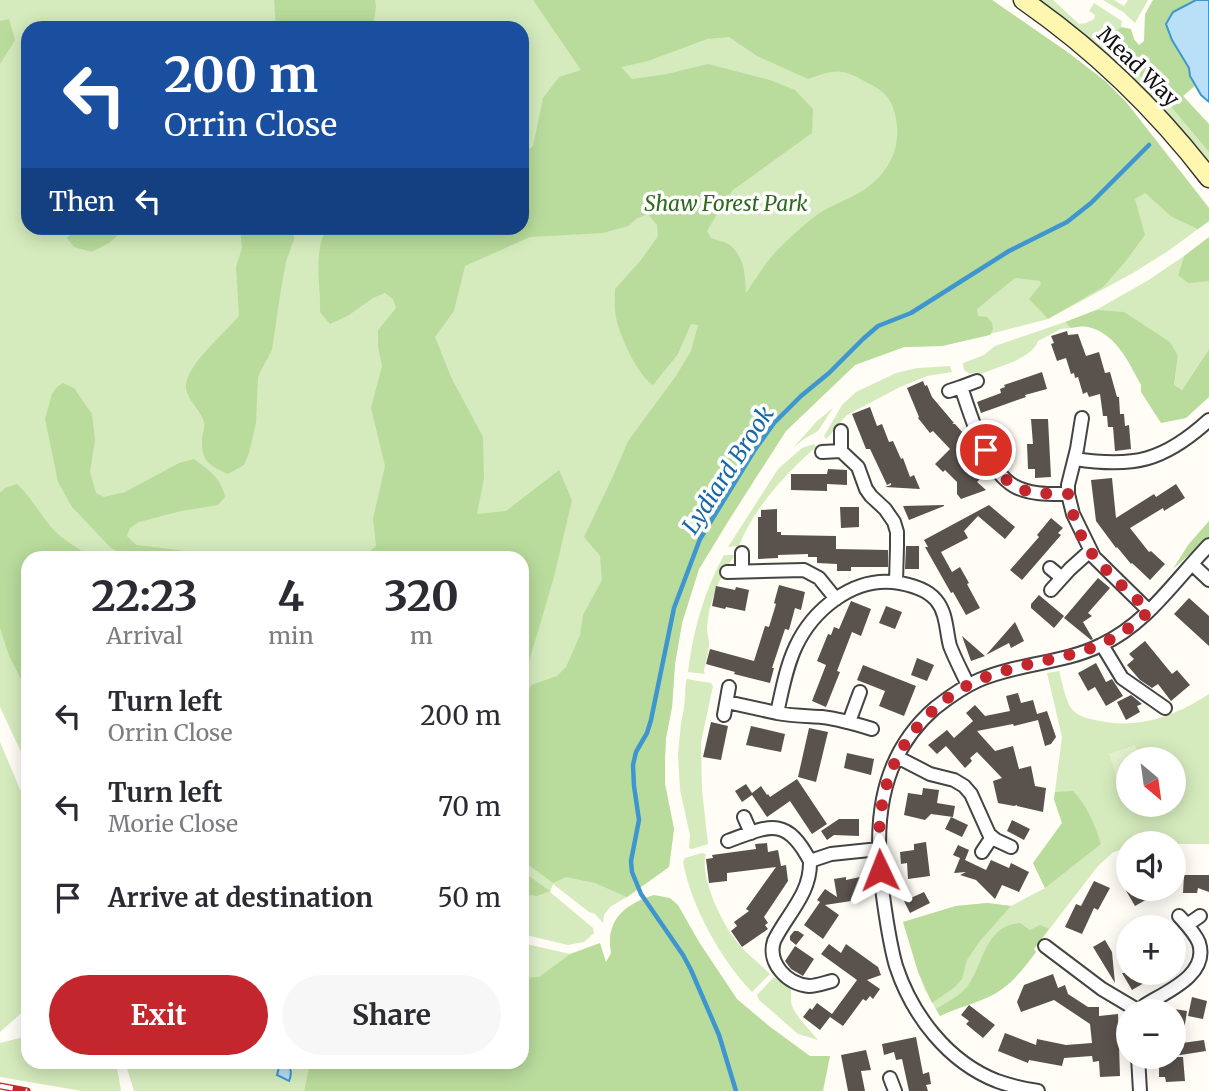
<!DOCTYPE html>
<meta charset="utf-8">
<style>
:root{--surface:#fff;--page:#f7f7f7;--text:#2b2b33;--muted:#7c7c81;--accent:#c4262e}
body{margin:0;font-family:Merriweather,serif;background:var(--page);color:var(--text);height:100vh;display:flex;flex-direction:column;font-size:26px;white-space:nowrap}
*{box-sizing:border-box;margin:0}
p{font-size:23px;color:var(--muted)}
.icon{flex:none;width:38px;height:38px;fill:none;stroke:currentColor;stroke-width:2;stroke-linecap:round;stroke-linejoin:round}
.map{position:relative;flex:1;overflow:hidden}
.details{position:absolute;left:21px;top:551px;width:508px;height:518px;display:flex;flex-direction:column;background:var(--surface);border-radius:21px;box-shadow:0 4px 18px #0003}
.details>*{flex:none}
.top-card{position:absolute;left:21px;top:21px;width:508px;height:214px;border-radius:21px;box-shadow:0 4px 18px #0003;background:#1a4fa0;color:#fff;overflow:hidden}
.needle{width:46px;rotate:151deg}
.fabs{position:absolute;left:1116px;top:747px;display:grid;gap:14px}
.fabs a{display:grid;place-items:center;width:70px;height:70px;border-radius:50%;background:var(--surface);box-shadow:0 4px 18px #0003;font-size:35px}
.pin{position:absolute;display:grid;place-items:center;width:60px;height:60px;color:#fff;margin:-30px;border:4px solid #fff;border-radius:50%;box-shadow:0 2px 7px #0007}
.me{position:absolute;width:77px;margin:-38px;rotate:358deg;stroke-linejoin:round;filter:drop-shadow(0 0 5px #0008)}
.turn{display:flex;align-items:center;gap:24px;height:147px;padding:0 28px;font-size:32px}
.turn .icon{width:91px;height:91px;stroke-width:2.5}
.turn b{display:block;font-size:49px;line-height:60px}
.then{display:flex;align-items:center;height:66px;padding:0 28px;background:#0003;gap:14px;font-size:26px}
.eta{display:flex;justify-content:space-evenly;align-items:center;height:119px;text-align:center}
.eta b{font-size:42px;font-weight:700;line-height:49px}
.primary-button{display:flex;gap:14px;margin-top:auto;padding:14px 28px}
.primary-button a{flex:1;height:80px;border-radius:42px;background:var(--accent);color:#fff;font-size:28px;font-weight:700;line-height:80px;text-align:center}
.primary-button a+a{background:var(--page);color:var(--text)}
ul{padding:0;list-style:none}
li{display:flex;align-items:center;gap:21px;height:91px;padding:0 28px}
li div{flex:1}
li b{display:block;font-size:26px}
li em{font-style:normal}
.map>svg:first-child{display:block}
.green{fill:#d5ebbd;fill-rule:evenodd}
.forest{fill:#b9dc9c;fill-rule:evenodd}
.pitch{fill:#e6f2cf}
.water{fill:#b9e0f7;stroke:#3f96cf;stroke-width:2}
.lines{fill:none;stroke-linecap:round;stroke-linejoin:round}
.stream{stroke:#3f96cf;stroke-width:4.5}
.building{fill:#5a524d}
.minor-casing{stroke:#444;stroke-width:16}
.secondary-casing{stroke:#333;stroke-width:21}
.minor{stroke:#fff;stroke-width:12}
.secondary{stroke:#fff6b0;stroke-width:18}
.rail-casing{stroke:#c4262e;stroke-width:7}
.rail{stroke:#fff;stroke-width:4.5;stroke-dasharray:13;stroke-linecap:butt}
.route{stroke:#c4262e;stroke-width:12;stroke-dasharray:0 21.6}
.labels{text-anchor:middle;stroke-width:7;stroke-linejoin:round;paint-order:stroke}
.street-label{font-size:21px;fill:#111;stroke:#fff}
.park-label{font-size:21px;font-style:italic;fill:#2f6b1f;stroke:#fff}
.water-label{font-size:23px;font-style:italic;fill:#1768a6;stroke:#fff}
</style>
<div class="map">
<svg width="1209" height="1091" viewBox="0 0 1209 1091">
<rect width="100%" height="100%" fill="#fffdf5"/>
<path class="green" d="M0 0H992L1070 54 1105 81 1126 102 1209 208V221L1168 251 1133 273 1048 319 942 346 904 347 855 365 786 431 754 479 699 569 682 623 675 664 672 707 666 738 665 757V784L674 829 669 867 627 897 610 907 604 915 603 923 595 914 589 912 553 884 550 892 593 928 594 933 584 942 568 945 522 934V558H28V767L0 707ZM28 28H522V228H28Z
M1038 0H1053L1079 24 1086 23 1094 19 1095 15 1089 11 1094 3 1122 21 1121 27 1107 37 1110 46 1171 107 1209 152V165C1160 102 1103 46 1038 0Z
M1103 0H1114L1124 6 1128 0H1148L1135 23 1123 12Z
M1184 256 1178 275 1209 281V349L1182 390 1174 386 1178 356 1096 310 1147 281Z
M1065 322 1071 328 1061 329 1038 341C1031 360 998 366 981 374L975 372 970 374 964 370 963 363 984 355 995 346Z
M950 366 952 372 927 376 900 387 847 415C839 423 835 431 826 439L824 436 842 405 856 392 896 373 917 368Z
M833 408 818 431 804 439 793 448 817 421Z
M814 444 816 447C786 473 753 509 739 546L728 547 778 469 802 448Z
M724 555H735C719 577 709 601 707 628 707 633 709 639 709 644 709 653 705 663 704 672L705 674 688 672C693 631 704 591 724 555Z
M1059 671C1062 681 1065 699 1071 708 1077 716 1086 718 1095 720 1136 730 1174 717 1209 694V844H1129V846L1112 853 1098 866 1034 949 1036 952C1026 965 1016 979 1002 989 985 1002 959 1006 940 1016L924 988 903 922 956 906 987 903 1011 906 1045 888 1033 863 1062 823 1054 799 1062 737 1047 673ZM1129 760H1174V805H1129Z
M687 679 711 683 713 686 701 742 702 790 708 844 692 849 689 848 690 835 680 790 678 754 681 723 684 708 686 681Z
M0 742 28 808V1007L0 1032Z
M702 853 706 854C699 875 721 921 734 938 744 952 758 962 770 974L752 992C721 960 691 906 683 862L685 858Z
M522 943 570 954 539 978H522Z
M774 977 791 989C791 993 791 997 791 1001 792 1013 811 1031 818 1040L798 1034 759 1000 757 995Z
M28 1036V1062H116L121 1091H82L0 1077V1043Z
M125 1062H283L279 1067 288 1081C292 1074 291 1069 288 1062H310L304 1091H134Z"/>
<path class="forest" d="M274 0H375L376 6 373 28H276Z
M533 0H992L1070 54 1105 81 1126 102 1209 208V221L1198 229 1172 217 1145 193 1135 199 1145 235 1125 262 1103 287 1048 319 1029 299 1041 284 1040 281 1015 278 977 309 978 316 987 317 992 323 993 329 990 335 942 346 904 347 855 365 786 431 729 520 699 569 682 623 675 664 672 707 666 738 665 757V784L674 829 669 867 627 897 595 883 566 877 553 883 522 860C522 856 521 852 522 848 525 835 530 834 522 822V707L531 685 557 676 566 667 580 635 583 615 602 580 600 556 584 537 614 474 628 441 676 376 691 351 698 325 691 324 678 354 653 385C638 376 619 335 616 317 614 309 615 298 615 289L641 260 658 236 657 225 648 214 638 218 628 226 603 233 530 237 465 266 454 311 435 337 451 377 483 437 484 478 477 514 506 511 559 470 572 500 554 577 522 685V558H363L376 546 373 519 385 466 371 408 382 366 378 347V330L396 308 393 299 385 293 373 298 349 315 330 324 320 312C321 289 315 266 321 243 322 238 325 233 327 228H522V155L533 146 543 98 559 77 581 70ZM729 37 757 56 808 79C837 69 841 68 868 83 888 93 894 102 897 125 900 155 883 180 857 194 842 202 827 207 814 217 799 229 779 247 767 262 760 272 753 283 746 293 745 276 745 255 728 244 723 241 716 240 711 238L707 231 723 204 733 190 812 133 813 109 795 90 770 80 708 64 667 74 632 79 621 67 648 61 707 39Z
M1153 0H1196L1189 3 1172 40 1189 68 1190 76 1196 85 1183 96 1209 124V152L1171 107 1110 46 1107 37 1121 27 1131 29 1134 39 1139 45 1144 41 1145 14Z
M9 19 15 40 0 64V21Z
M75 228H126L109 243 92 252 74 247 67 238Z
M240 228H294V239L286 262 281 289 272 350 258 376 256 423 249 453 244 465 228 474C209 465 201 462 202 438 203 433 205 427 204 422 201 411 188 400 186 389 183 367 227 331 239 316L236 267 242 248Z
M1209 237V281L1188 283 1178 275 1184 256Z
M1096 310 1124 312 1170 342 1178 356 1174 385 1182 390 1209 349V397L1186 418 1161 423 1141 392V385C1129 363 1116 333 1088 327 1083 326 1077 327 1071 328L1065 322Z
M63 383 74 388 92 414 95 440 90 472 96 493 104 497 125 492 179 463 194 459C208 469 222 479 225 497L218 505 181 511 139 522 130 528 127 536 136 545 186 551 190 558H131L111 548 72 507 58 482 45 419 52 394 57 387Z
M17 484C31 497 40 514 52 528 64 541 79 549 93 558H28V692L9 656 0 628V493L5 488Z
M1209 521V537L1173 569 1188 545Z
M1073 791C1087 805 1095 825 1101 844L1045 888 1033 863 1062 823 1054 799 1055 792Z
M522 871 550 891 537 896 522 894Z
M654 895 670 898 678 905 699 942 737 999 769 1026 810 1056H830L823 1091H304L310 1062H522V978L539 977 570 954 600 943 606 962 611 953C605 920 625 904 654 895Z
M987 903 1011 906 980 941 967 960 962 979 955 987 932 1003 918 972 903 922 956 906Z
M1020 923 1030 930 1040 925 1049 929 1034 949 1036 952C1026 965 1016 979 1002 989 985 1002 959 1006 940 1016L936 1009C946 1003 959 996 967 987 983 965 985 925 1020 923Z"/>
<path class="pitch" d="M1135 745 1140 759 1129 760V793L1123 795 1109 754Z"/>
<path class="water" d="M1196 0H1209V102L1201 95 1190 76 1189 68 1172 40 1166 24 1173 12Z
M283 1062H288C291 1069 292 1074 289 1081L277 1075 279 1067Z"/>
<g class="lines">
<path class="stream" d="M736 1091 719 1035 691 970 683 955 641 894 632 872 631 861 639 820 634 786 633 765 636 752 647 733 651 720 674 608 700 539 754 451 774 423 801 396 829 373 863 339 878 326 911 313 1009 251 1067 222 1091 203 1149 145"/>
</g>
<path class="building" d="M1067 331 1068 335 1078 334 1086 356 1099 352 1105 373 1110 372 1117 397H1119L1120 414H1124L1125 426 1129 425 1131 449 1115 451 1113 427H1108L1107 416H1103L1100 394 1089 397 1087 392 1083 394 1078 377 1075 378 1074 373 1071 374 1066 358 1057 361 1051 344 1054 343 1051 336Z
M1042 372 1047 389 1025 395 1026 397 981 413 977 402 1001 393 1000 389 1005 387 1004 385Z
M923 381 925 386 927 385 932 397 954 423 952 424H955L964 434 958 440 973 455 967 462 982 477 977 482 986 490 961 499 957 494V482L945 470 943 472 935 464 950 449 933 431 930 433 918 418 919 417 907 388Z
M870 407 877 426 882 424 889 442 893 441 901 459 903 458 910 477 914 475 920 489 885 487 891 485V483L887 485 870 449H866L852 414Z
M1031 419H1048L1051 477 1035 478V469H1028L1027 444H1033Z
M828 469 847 470V485L827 484V491L791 490V474H827Z
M1112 478 1116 518 1154 494 1156 497 1176 484 1185 498 1164 511 1163 508 1130 528 1149 552 1151 551 1165 564 1150 580 1132 563 1131 564 1117 547 1116 548 1096 521 1091 480Z
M944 505V506L909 520 903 506Z
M989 505 1015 527 1005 539 978 516 964 531 968 538 941 552 952 572 960 567 969 583 967 584 980 608 966 615 953 592 951 593 925 547H928L924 540Z
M840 507H859V527L841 528Z
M777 509V532H781V535L836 536V549L888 550V567H851V571H837V564L817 563V557H808V554L778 555V558L758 559V517H761V510Z
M1051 518 1063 528 1058 533 1061 535 1022 580 1010 570 1039 537 1037 535Z
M906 546H919V569H905Z
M1098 578 1110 588 1088 613 1092 616 1083 622 1093 639 1091 640 1064 618Z
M779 585 805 592 801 610 795 608 789 630 785 629 772 668H774L770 683 734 674 735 672 706 664 710 649 754 661 765 626 769 627 776 604 774 603Z
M716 586 735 590 736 587 749 590 745 611 726 607 725 609 712 606Z
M1039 595 1064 616 1054 628 1031 608V604Z
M1189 598 1209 616V646L1174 614Z
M851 601 871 609 861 636 852 632 837 671 840 672 826 707 812 701 826 665 817 661 828 634 831 635 834 627 839 629Z
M886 606 902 612 895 629 879 623Z
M1015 622 1024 641 1011 648 1009 643 986 655Z
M962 636 985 656 971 661Z
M1145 641 1172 674 1177 670 1190 685 1171 701 1158 684 1152 688 1140 680 1127 665 1134 659 1129 654Z
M917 658 934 665 927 681 911 675Z
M1096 663 1106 682 1112 679 1123 696 1106 706 1095 687 1088 691 1078 673Z
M863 665 916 686 904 716 879 706 885 691 857 680Z
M1018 693 1021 703 1033 700 1037 714 1047 711 1056 737 1051 744 1045 746 1038 720 1014 726 1013 724 977 731 995 751 1013 746 1019 769 1031 766 1035 786 1046 788 1043 812 1017 806V805L1014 806 998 803 993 781 1002 778 977 752 970 758 972 761 965 768 946 746 937 754 928 745 947 730 954 738 973 721 966 713 975 705 985 716 1010 711 1006 696Z
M1131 695 1142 704 1137 706 1140 712 1126 720 1117 702Z
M711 722 728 726 721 760 703 757Z
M751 726 785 734 781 752 746 745Z
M809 728 828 732 816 782 798 777Z
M847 753 874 759 871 775 844 768Z
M797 779 827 824 812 834 790 801 767 817 752 795 742 802 735 791 746 784 752 793 761 786 767 795 768 794 770 797Z
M923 788 939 790 937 803 955 806 953 817 931 814 925 820 904 815 908 793 922 795Z
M951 817 968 825 962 837 945 829Z
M839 819H859V836L834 835 827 840 821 831Z
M1012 820 1030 829 1024 840 1007 831Z
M926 842 930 876 908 879 907 863 901 864 900 852 914 850V844Z
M767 843 768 852 778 850 781 866 786 865 788 881 764 917 768 923 765 925 768 929 742 947 731 931 737 926 734 922 749 911 746 909 776 867 727 873V881L709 883 706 859 713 858 712 855 756 849 755 844Z
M958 845 969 850 965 860 986 870 991 860 1009 868 1011 863 1029 872 1019 892 1002 885 995 899 976 880 960 875 966 872 954 873 960 858 953 855Z
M1184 875H1209V892L1198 888 1197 893H1183Z
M846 877V880L860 877 864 899 825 905 839 915 823 939 804 925 820 902 817 900 825 889 837 897 834 879Z
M1094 881 1110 888 1098 910 1094 908 1082 934 1065 927 1076 904 1081 906Z
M1125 889H1165L1135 906Z
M924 892 930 903 910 913 904 901Z
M794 931H798L804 935 796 945 790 940V936Z
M1105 940 1112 952 1115 983 1093 947Z
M829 944 841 953 846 944 878 967 881 975 867 980 880 989 873 999 870 996 866 1001 863 999 843 1026 830 1017 820 1030 803 1017 810 1008 812 1010 817 1003 832 1014 857 980 821 954Z
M795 946 814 959 803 976 791 969 785 961Z
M1122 973H1139L1144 983 1132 990Z
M1053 974 1058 988 1065 985 1068 994 1088 1007H1099V1016L1118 1014 1120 1076 1100 1077 1099 1061 1093 1062 1092 1056 1064 1058 1062 1066 1029 1060 1028 1063 998 1051 1005 1033 1036 1045 1037 1039 1066 1045 1092 1043 1090 1024 1054 1000 1021 1012 1017 1002 1024 985Z
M1192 997 1207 1001 1203 1019 1188 1016Z
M969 1005 995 1025 983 1038 966 1024 969 1021 961 1015Z
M1174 1009 1187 1011 1182 1043 1204 1040 1206 1051 1174 1056Z
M916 1037 923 1074 929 1072 931 1084 926 1085 928 1091H909L902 1059 896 1060 894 1052 884 1055 882 1044Z
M866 1050 871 1070 861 1071 865 1091H848L841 1055Z
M1166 1057H1183L1185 1081 1166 1082 1165 1077H1159V1061H1167Z"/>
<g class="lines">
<defs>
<path id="minor" d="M961 387 977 381
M949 391 961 387C971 416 986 470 1014 486 1030 495 1050 494 1068 494
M1082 418 1077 449 1068 485V494L1073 514 1094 557 1149 611
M841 451V431
M822 452 841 451 858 467 866 489 871 496 885 509 894 522 897 532V546L896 582
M1075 459C1134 468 1164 461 1209 420
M742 553V572
M1192 564 1209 580
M1050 568 1062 578
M727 572 804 570 819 578 836 599
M1051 590 1070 569 1090 551
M1102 645 1122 678 1165 708
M727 702 777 713C782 691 786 667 796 646 813 610 852 578 893 582 908 584 926 588 936 600 947 613 946 631 950 646 955 659 962 672 968 685
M777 713C792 716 807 716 822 717 840 719 856 724 872 729
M724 715 729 687
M849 722 860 692
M897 757 930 774 954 780 964 786 971 794 989 834 996 840 1011 847
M744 817 751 833
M728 841C769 826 786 815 810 861
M982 852 992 837
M1187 925 1200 916
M1045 946 1102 989 1139 1011
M832 981C824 983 817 986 809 986 787 984 767 963 774 941 787 914 811 894 810 861L831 854 879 849
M1139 1012 1145 1005C1166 992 1209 975 1199 943 1195 933 1186 924 1179 916
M1138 1057 1140 1091
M890 1078 895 1091
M1038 1091C1024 1089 1011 1086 997 1081 948 1062 912 1015 896 966 890 945 887 924 884 903 873 831 876 759 935 708 949 697 963 687 979 680 1018 663 1063 664 1101 645 1147 624 1175 580 1209 545"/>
<path id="secondary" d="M1023 0C1095 50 1156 109 1209 178"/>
</defs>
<use href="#minor" class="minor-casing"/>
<use href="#secondary" class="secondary-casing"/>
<use href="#minor" class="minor"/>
<use href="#secondary" class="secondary"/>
<defs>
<path id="rail" d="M0 1086 27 1091"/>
</defs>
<use href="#rail" class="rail-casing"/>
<use href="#rail" class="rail"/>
</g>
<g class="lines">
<path class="route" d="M880 870C875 805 887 750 938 706 957 689 979 678 1004 671 1063 653 1101 657 1149 611 1131 593 1109 575 1093 555 1080 539 1072 514 1068 494 1023 494 1007 492 986 450"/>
</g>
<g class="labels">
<g class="street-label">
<text transform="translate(1138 67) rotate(44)" y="7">Mead Way</text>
</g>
<g class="park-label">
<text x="726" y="211">Shaw Forest Park</text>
</g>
<g class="water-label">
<text transform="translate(728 470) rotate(-57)" y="8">Lydiard Brook</text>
</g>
</g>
</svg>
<div class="fabs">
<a><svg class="needle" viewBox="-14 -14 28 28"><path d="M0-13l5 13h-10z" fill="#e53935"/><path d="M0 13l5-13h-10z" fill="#7c7c81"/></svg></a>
<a><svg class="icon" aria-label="sound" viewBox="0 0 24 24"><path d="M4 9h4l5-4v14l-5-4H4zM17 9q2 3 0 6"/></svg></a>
<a>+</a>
<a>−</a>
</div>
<div class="pin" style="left:986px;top:450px;background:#d93025"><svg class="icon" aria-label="arrive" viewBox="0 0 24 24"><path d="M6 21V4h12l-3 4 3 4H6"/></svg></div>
<svg class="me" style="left:880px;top:870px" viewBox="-20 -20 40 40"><path d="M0-17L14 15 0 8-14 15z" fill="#c4262e" stroke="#fff" stroke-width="4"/></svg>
<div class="top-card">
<div class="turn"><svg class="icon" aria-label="left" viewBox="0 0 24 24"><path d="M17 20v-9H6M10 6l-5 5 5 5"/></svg><div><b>200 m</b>Orrin Close</div></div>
<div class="then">Then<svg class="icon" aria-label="left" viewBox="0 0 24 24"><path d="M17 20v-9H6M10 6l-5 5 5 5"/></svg></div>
</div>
<section class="details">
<div class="eta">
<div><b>22:23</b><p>Arrival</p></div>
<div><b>4</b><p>min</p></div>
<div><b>320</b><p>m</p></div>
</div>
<ul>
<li><svg class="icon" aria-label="left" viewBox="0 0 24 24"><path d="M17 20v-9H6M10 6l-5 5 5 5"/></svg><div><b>Turn left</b><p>Orrin Close</p></div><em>200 m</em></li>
<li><svg class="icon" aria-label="left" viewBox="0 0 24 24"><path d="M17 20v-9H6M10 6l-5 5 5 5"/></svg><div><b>Turn left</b><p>Morie Close</p></div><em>70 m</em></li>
<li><svg class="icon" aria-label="arrive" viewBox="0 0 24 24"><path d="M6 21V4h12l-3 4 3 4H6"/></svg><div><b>Arrive at destination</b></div><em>50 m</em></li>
</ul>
<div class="primary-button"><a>Exit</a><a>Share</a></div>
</section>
</div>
